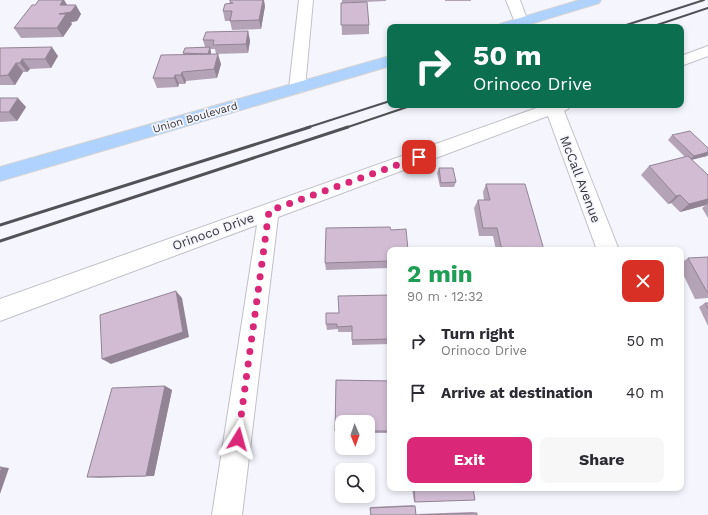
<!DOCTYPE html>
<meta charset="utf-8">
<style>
:root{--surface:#fff;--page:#f7f7f7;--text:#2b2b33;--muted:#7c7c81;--accent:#db2777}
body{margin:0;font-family:"Work Sans",sans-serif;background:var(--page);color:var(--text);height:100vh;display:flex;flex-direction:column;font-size:15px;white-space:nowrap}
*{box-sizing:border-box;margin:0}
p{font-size:13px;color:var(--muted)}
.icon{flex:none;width:22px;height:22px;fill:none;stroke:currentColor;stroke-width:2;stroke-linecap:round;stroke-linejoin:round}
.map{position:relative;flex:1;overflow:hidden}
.sheet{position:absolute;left:387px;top:247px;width:297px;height:244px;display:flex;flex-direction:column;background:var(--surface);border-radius:8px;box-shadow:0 2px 6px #0003}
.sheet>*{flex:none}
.banner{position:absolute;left:387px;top:24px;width:297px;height:84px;border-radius:8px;box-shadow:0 2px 6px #0003;background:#0b6e4f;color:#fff;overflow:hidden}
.needle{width:26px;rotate:178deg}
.buttons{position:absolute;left:335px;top:415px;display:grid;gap:8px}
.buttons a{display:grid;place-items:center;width:40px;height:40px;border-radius:8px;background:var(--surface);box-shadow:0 2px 6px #0003;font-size:20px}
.pin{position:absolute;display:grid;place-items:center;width:34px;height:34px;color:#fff;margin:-17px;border-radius:8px;box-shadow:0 2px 6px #0006}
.me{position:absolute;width:44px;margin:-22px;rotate:8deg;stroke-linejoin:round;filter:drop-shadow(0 0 3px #0008)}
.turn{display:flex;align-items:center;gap:14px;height:84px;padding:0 20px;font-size:18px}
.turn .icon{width:52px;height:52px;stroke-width:2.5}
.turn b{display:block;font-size:28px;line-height:34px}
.round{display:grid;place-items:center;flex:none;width:42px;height:42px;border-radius:8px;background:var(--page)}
.overview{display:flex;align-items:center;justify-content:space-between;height:68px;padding:0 20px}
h1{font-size:24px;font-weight:700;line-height:30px;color:#1e9e55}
.action{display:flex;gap:8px;margin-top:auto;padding:8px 20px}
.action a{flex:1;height:46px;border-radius:8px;background:var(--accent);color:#fff;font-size:16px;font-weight:700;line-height:46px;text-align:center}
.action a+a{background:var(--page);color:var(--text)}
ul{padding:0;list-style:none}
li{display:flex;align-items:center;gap:12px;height:52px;padding:0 20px}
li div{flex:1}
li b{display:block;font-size:15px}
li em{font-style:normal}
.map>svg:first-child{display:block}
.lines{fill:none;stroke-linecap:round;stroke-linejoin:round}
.minor-casing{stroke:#c0c0c8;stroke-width:2}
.major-casing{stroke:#d3d3d3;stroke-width:2}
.minor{fill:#fff;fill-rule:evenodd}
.major{fill:#afd3fe;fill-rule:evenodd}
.rail-far1{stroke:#525256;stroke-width:2}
.rail{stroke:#525256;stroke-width:3}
.wall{fill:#b4a2b6}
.shaded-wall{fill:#928494}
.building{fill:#d1bcd4;stroke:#928494}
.route{stroke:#db2777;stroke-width:7;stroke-dasharray:0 12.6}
.labels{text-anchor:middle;stroke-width:3.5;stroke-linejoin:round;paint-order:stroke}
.far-street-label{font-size:11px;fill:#353538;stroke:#f5f5fe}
.street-label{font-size:13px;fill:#353538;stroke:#f5f5fe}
</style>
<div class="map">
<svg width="708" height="515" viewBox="0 0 708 515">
<rect width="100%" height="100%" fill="#f5f5fe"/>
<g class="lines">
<defs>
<path id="minor" d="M299 0H313L305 88 303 92 297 93 291 92 289 88Z
M506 0H520L528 22 526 25H516Z
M708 46V56L681 66V56Z
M545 105H570L568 109 564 111 619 250H597L548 116 278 217 242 515H212L257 225 0 321V299Z"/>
<path id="major" d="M580 0H601L599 3 520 27H498L500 24Z
M390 56V66L0 181V167Z"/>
</defs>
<use href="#minor" class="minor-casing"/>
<use href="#major" class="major-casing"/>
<use href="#minor" class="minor"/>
<use href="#major" class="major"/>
<path class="rail-far1" d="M620 27 704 0
M651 27 708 8
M306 128 390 101
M345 128 413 105"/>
<path class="rail" d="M0 225 310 127
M0 241 348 127"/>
</g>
<path class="wall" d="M39 0H64L67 5 81 14 77 21 71 22 72 24 63 37 21 38 14 28 35 5Z
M342 0H386V1L342 3Z
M445 0H471V1H445Z
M230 2 265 6 261 29 232 30 230 21H225L223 11 230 3Z
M341 3 369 25V34L342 35Z
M248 31 250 41 248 53 216 54 215 49H210L211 52V54L221 64 217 78 186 81 185 84H179L178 87 157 88 153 78 184 55 183 53 205 47 203 40Z
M0 48 58 56 51 68 30 69 27 72H23L15 85H0Z
M0 98 26 107 17 121 0 122Z
M672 135 707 156 692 160 708 175V218L702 208 706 205 680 212 671 203 668 204 641 175 649 166 685 157 668 140Z
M439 168 456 182 454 187H440L437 173Z
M486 184 544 250H496L493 236H479L474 208 478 200H484L483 192Z
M391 230 390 268 326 270 325 263Z
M708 257V298L695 299 681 270V263L688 258Z
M390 295V344L352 345V332H338V329L327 330 326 324 339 313Z
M705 303H708V326L699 307Z
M336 380 390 381V433H368V422H342V433H336L335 431Z
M165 386 172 390 154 476 98 478 87 477Z
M412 488H473L475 500 414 502Z
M413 505 415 506 416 514 472 512 477 513V515H370V507Z"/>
<path class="shaded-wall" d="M63 0H64L69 8 76 5 81 14 77 21 71 22 72 24 63 37 57 28 60 5Z
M263 0H264L265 6 261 29 259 20Z
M248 31 250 41 248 53 246 44Z
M52 47 58 56 51 68 45 59Z
M210 47 211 52 210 59 208 54Z
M218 54 221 64 217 78 214 69Z
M22 59 30 69 27 72 20 63Z
M16 63 23 72 15 85 8 75Z
M182 72 186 81 185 84 181 75Z
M175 75 179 84 178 87 174 78Z
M18 98 26 107 17 121 9 112Z
M708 152V155L707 156 689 160 694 156Z
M680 195 671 203 668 204 676 196Z
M708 199V203L706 205 680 212 689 204Z
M176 291 182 298 189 337 111 364 102 359Z
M165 386 172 390 154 476H146Z
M2 467 9 468 0 494V473Z"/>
<path class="building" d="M39 0H63L60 5H76L71 12 59 14H66L57 28H14L32 5H35Z
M230 0H263L259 20 230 21 232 11H223L225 4 233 3 230 2Z
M367 2 369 25H341V3Z
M248 31 246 44 213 45 214 40H203L206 32Z
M52 47 45 59H22L20 63H16L8 75 0 76V48Z
M210 47 208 54 183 53 185 48Z
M218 54 214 69 182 72 181 75H175L174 78H153L161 55Z
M0 98H18L9 112H0Z
M690 131 708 148V152L694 156 672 135Z
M688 156 708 175V199L689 204 680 195 676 196 649 166Z
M439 168H453L456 182 441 183Z
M486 184H525L544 250H502L497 228H483L478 200H490Z
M390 227 391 230 406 229 408 250H390V261L325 263 326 228Z
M708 257V292H707L688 258Z
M176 291 183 332 102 359 100 315Z
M390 295V339L352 340V326L337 327V324H326V313H339L338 296Z
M705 303H708V309Z
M336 380 390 381V431H368V422H342V431H335Z
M165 386 146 476 87 477 112 388Z
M0 467H2L0 473Z
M414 488H473L475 500 415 502Z
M415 506 416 515H371L370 508Z
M477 513V515H420Z"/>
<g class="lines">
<path class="route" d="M238 439 269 211 419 157"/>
</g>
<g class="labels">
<g class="far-street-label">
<text transform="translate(195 117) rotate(-16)" y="4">Union Boulevard</text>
</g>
<g class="street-label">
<text transform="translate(581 179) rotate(69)" y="5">McCall Avenue</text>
<text transform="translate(213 231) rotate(-20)" y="5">Orinoco Drive</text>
</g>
</g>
</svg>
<div class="buttons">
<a><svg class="needle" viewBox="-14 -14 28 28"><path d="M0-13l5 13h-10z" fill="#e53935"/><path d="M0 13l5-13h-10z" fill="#7c7c81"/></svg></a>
<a><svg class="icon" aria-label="search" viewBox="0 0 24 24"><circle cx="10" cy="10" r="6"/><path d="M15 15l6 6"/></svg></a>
</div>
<div class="pin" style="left:419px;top:157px;background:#d93025"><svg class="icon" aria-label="arrive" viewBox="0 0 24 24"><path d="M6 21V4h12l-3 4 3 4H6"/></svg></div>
<svg class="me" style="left:238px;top:439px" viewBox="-20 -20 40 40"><path d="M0-17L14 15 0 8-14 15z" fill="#db2777" stroke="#fff" stroke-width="4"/></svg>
<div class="banner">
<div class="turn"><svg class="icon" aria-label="right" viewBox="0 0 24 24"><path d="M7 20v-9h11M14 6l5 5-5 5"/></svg><div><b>50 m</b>Orinoco Drive</div></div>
</div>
<section class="sheet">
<div class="overview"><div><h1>2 min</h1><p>90 m · 12:32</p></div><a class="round" style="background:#d93025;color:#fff"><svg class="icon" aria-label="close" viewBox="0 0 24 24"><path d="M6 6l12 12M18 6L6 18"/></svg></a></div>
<ul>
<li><svg class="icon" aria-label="right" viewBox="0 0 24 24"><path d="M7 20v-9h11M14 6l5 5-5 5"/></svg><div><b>Turn right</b><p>Orinoco Drive</p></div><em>50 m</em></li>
<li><svg class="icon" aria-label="arrive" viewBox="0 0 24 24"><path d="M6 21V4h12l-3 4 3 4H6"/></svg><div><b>Arrive at destination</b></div><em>40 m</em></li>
</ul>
<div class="action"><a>Exit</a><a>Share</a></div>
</section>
</div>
